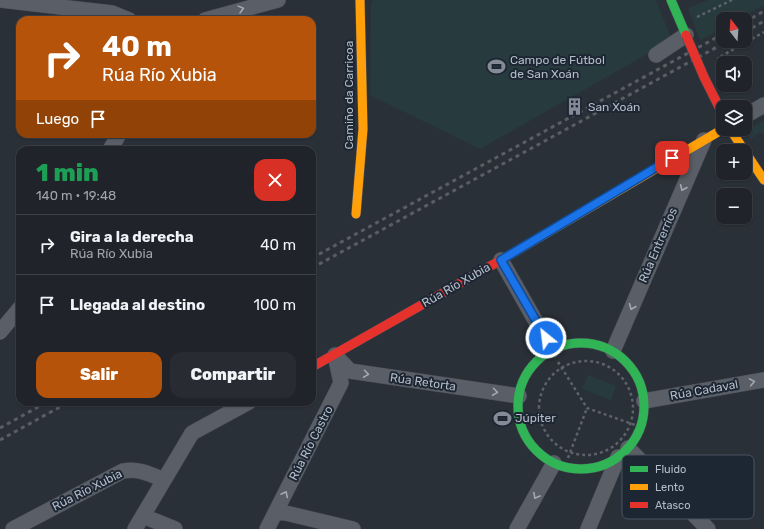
<!DOCTYPE html>
<html lang="es">
<meta charset="utf-8">
<style>
:root{--surface:#20242a;--page:#282c32;--text:#f1f3f6;--muted:#a2a4a8;--line:#3d4147;--accent:#b45309}
body{margin:0;font-family:Rubik,sans-serif;background:var(--page);color:var(--text);height:100vh;display:flex;flex-direction:column;font-size:15px;white-space:nowrap}
*{box-sizing:border-box;margin:0}
p{font-size:13px;color:var(--muted)}
.icon{flex:none;width:22px;height:22px;fill:none;stroke:currentColor;stroke-width:2;stroke-linecap:round;stroke-linejoin:round}
.map{position:relative;flex:1;overflow:hidden}
.side{position:absolute;left:16px;top:146px;width:300px;height:260px;display:flex;flex-direction:column;background:var(--surface);border-radius:12px;box-shadow:0 1px 3px #0004,0 0 0 1px var(--line)}
.side>*{flex:none}
.banner{position:absolute;left:16px;top:16px;width:300px;height:122px;border-radius:12px;box-shadow:0 1px 3px #0004,0 0 0 1px var(--line);background:#b45309;color:#fff;overflow:hidden}
.needle{width:26px;rotate:343deg}
.fabs{position:absolute;left:716px;top:12px;display:grid;gap:8px}
.fabs a{display:grid;place-items:center;width:36px;height:36px;border-radius:8px;background:var(--surface);box-shadow:0 1px 3px #0004,0 0 0 1px var(--line);font-size:20px}
.pin{position:absolute;display:grid;place-items:center;width:34px;height:34px;color:#fff;margin:-17px;border-radius:8px;box-shadow:0 2px 6px #0006}
.me{position:absolute;width:44px;margin:-22px;rotate:331deg;stroke-linejoin:round;filter:drop-shadow(0 0 3px #0008)}
.turn{display:flex;align-items:center;gap:14px;height:84px;padding:0 20px;font-size:18px}
.turn .icon{width:52px;height:52px;stroke-width:2.5}
.turn b{display:block;font-size:28px;line-height:34px}
.then{display:flex;align-items:center;height:38px;padding:0 20px;background:#0003;gap:8px;font-size:15px}
.round{display:grid;place-items:center;flex:none;width:42px;height:42px;border-radius:12px;background:var(--page)}
.overview{display:flex;align-items:center;justify-content:space-between;height:68px;padding:0 20px}
h1{font-size:24px;font-weight:800;line-height:30px;color:#1e9e55}
.cta{display:flex;gap:8px;margin-top:auto;padding:8px 20px}
.cta a{flex:1;height:46px;border-radius:12px;background:var(--accent);color:#fff;font-size:16px;font-weight:800;line-height:46px;text-align:center}
.cta a+a{background:var(--page);color:var(--text)}
ul{padding:0;list-style:none}
li{display:flex;align-items:center;gap:12px;height:60px;padding:0 20px;border-top:1px solid var(--line)}
li div{flex:1}
li b{display:block;font-size:15px}
li em{font-style:normal}
.map>svg:first-child{display:block}
.green{fill:#273a3e}
.lines{fill:none;stroke-linecap:round;stroke-linejoin:round}
.street-casing{stroke:#484c55;stroke-width:16}
.fast-casing{stroke:#484c55;stroke-width:10}
.slow-casing{stroke:#484c55;stroke-width:10}
.jam-casing{stroke:#484c55;stroke-width:10}
.path{stroke:#5c6268;stroke-width:2.5;stroke-dasharray:3 3;stroke-linecap:butt}
.street{stroke:#5a5e66;stroke-width:15}
.fast{stroke:#30b455;stroke-width:9}
.slow{stroke:#ff9f0a;stroke-width:9}
.jam{stroke:#e5322d;stroke-width:9}
.rail{stroke:#595d64;stroke-width:3;stroke-dasharray:4 4;stroke-linecap:butt}
.jam-bridge-casing{stroke:#484c55;stroke-width:10;stroke-linecap:butt}
.jam-bridge{stroke:#e5322d;stroke-width:9}
.oneway{stroke:#a2a9b5}
.route-casing{stroke:#114b97;stroke-width:10}
.route{stroke:#1a73e8;stroke-width:7}
.labels{text-anchor:middle;stroke-width:4;stroke-linejoin:round;paint-order:stroke}
.poi-label{font-size:12px;fill:#b4bcc9;stroke:#1d2633;text-anchor:start}
.street-label{font-size:12px;fill:#b4bcc9;stroke:#1d2633}
.key{fill:#1d2633;stroke:#4a5360;stroke-width:1}
.key-label{font-size:11px;fill:#b4bcc9}
</style>
<div class="map">
<svg width="764" height="529" viewBox="0 0 764 529">
<rect width="100%" height="100%" fill="#2a3038"/>
<path class="green" d="M373 0H656L672 40 480 149 370 95 371 3Z
M708 0H764V5L739 19H723V28L700 40 688 8Z
M764 120V135L760 132 751 139 746 134 754 126Z
M588 375 616 386 611 400 582 389Z"/>
<g class="lines">
<defs>
<path id="street" d="M0 0 112 13 129 20
M205 20 278 0
M656 55 686 35
M745 116 764 105
M110 150 119 134
M501 260 552 350
M0 332 20 308
M613 351 704 140
M335 355 350 371 519 396
M644 401 764 380
M628 448 708 529
M277 511 353 529
M143 516 175 529
M13 529 123 471C138 468 150 474 164 480
M135 529 192 433 249 402
M267 529 341 383 335 355
M517 529 554 463
M588 529 618 457"/>
<path id="fast" d="M671 0 686 35
M518 406a63 63 0 1 1 126 0a63 63 0 1 1-126 0Z"/>
<path id="slow" d="M730 129 764 180
M356 214 363 129 360 0
M501 260 723 129"/>
<path id="jam" d="M704 77 723 115
M312 367 501 260"/>
</defs>
<use href="#street" class="street-casing"/>
<use href="#fast" class="fast-casing"/>
<use href="#slow" class="slow-casing"/>
<use href="#jam" class="jam-casing"/>
<path class="path" d="M697 17 732 0
M717 65 720 63 718 58 764 32
M539 408a47 47 0 1 1 94 0a47 47 0 1 1-94 0Z
M558 362 587 408 641 427
M568 458 587 408"/>
<use href="#street" class="street"/>
<use href="#fast" class="fast"/>
<use href="#slow" class="slow"/>
<use href="#jam" class="jam"/>
<path class="rail" d="M745 22 764 11
M745 32 764 21
M312 258 723 34
M312 268 728 41
M0 428 47 402
M0 440 69 402"/>
<defs>
<path id="jam-bridge" d="M686 35 704 77"/>
</defs>
<use href="#jam-bridge" class="jam-bridge-casing"/>
<use href="#jam-bridge" class="jam-bridge"/>
</g>
<defs><path id="oneway-chevron" d="M-2-3.5L2.5 0L-2 3.5" fill="none" stroke-width="1.6" stroke-linecap="round" stroke-linejoin="round"/></defs>
<g class="oneway">
<use href="#oneway-chevron" transform="translate(241 9) rotate(-15)"/>
<use href="#oneway-chevron" transform="translate(683 188) rotate(113)"/>
<use href="#oneway-chevron" transform="translate(632 307) rotate(113)"/>
<use href="#oneway-chevron" transform="translate(366 374) rotate(8)"/>
<use href="#oneway-chevron" transform="translate(752 382) rotate(-10)"/>
<use href="#oneway-chevron" transform="translate(495 392) rotate(8)"/>
<use href="#oneway-chevron" transform="translate(285 494) rotate(-63)"/>
<use href="#oneway-chevron" transform="translate(536 496) rotate(119)"/>
</g>
<g class="lines">
<defs>
<path id="route" d="M546 338 501 260 672 158"/>
</defs>
<use href="#route" class="route-casing"/>
<use href="#route" class="route"/>
</g>
<defs>
<symbol id="stadium-bare" viewBox="-9 -9 18 18"><path d="M0-5a6.5 5 0 1 0 0 10a6.5 5 0 1 0 0-10ZM-3.5-1.8h7v3.6h-7Z" fill="#848b96" stroke="#1d2633" stroke-width="2.5" paint-order="stroke"/></symbol>
<symbol id="building-bare" viewBox="-9 -9 18 18"><path d="M-4-6H4V6H1V3H-1V6H-4ZM-2.5-4.3h1.7v1.8h-1.7ZM.8-4.3h1.7v1.8H.8ZM-2.5-1h1.7V.8h-1.7ZM.8-1h1.7V.8H.8Z" fill="#848b96" stroke="#1d2633" stroke-width="2.5" paint-order="stroke"/></symbol>
</defs>
<g fill-rule="evenodd">
<use href="#stadium-bare" x="484" y="54" width="25" height="25"/>
<use href="#building-bare" x="562" y="94" width="25" height="25"/>
<use href="#stadium-bare" x="490" y="406" width="25" height="25"/>
</g>
<g class="labels">
<g class="poi-label">
<text x="510" y="64">Campo de Fútbol<tspan x="510" dy="14">de San Xoán</tspan></text>
<text x="588" y="111">San Xoán</text>
<text x="515" y="422">Júpiter</text>
</g>
<g class="street-label">
<text transform="translate(349 95) rotate(-90)" y="4">Camiño da Carricoa</text>
<text transform="translate(658 245) rotate(-67)" y="4">Rúa Entrerríos</text>
<text transform="translate(456 285) rotate(-30)" y="4">Rúa Río Xubia</text>
<text transform="translate(423 382) rotate(8)" y="4">Rúa Retorta</text>
<text transform="translate(704 390) rotate(-10)" y="4">Rúa Cadaval</text>
<text transform="translate(311 443) rotate(-63)" y="4">Rúa Río Castro</text>
<text transform="translate(87 490) rotate(-27)" y="4">Rúa Río Xubia</text>
</g>
</g>
<rect x="622" y="455" width="132" height="64" rx="6" class="key"/>
<rect x="630" y="466" width="18" height="6" fill="#30b455"/>
<rect x="630" y="484" width="18" height="6" fill="#ff9f0a"/>
<rect x="630" y="502" width="18" height="6" fill="#e5322d"/>
<g class="key-label">
<text x="655" y="473">Fluido</text>
<text x="655" y="491">Lento</text>
<text x="655" y="509">Atasco</text>
</g>
</svg>
<div class="fabs">
<a><svg class="needle" viewBox="-14 -14 28 28"><path d="M0-13l5 13h-10z" fill="#e53935"/><path d="M0 13l5-13h-10z" fill="#a2a4a8"/></svg></a>
<a><svg class="icon" aria-label="sound" viewBox="0 0 24 24"><path d="M4 9h4l5-4v14l-5-4H4zM17 9q2 3 0 6"/></svg></a>
<a><svg class="icon" aria-label="layers" viewBox="0 0 24 24"><path d="M12 4l9 5-9 5-9-5zM3 14l9 5 9-5"/></svg></a>
<a>+</a>
<a>−</a>
</div>
<div class="pin" style="left:672px;top:158px;background:#d93025"><svg class="icon" aria-label="arrive" viewBox="0 0 24 24"><path d="M6 21V4h12l-3 4 3 4H6"/></svg></div>
<svg class="me" style="left:546px;top:338px" viewBox="-20 -20 40 40"><circle r="17" fill="#1a73e8" stroke="#fff" stroke-width="3"/><path d="M0-11L8 9 0 5-8 9z" fill="#fff"/></svg>
<div class="banner">
<div class="turn"><svg class="icon" aria-label="right" viewBox="0 0 24 24"><path d="M7 20v-9h11M14 6l5 5-5 5"/></svg><div><b>40 m</b>Rúa Río Xubia</div></div>
<div class="then">Luego<svg class="icon" aria-label="arrive" viewBox="0 0 24 24"><path d="M6 21V4h12l-3 4 3 4H6"/></svg></div>
</div>
<section class="side">
<div class="overview"><div><h1>1 min</h1><p>140 m · 19:48</p></div><a class="round" style="background:#d93025;color:#fff"><svg class="icon" aria-label="close" viewBox="0 0 24 24"><path d="M6 6l12 12M18 6L6 18"/></svg></a></div>
<ul>
<li><svg class="icon" aria-label="right" viewBox="0 0 24 24"><path d="M7 20v-9h11M14 6l5 5-5 5"/></svg><div><b>Gira a la derecha</b><p>Rúa Río Xubia</p></div><em>40 m</em></li>
<li><svg class="icon" aria-label="arrive" viewBox="0 0 24 24"><path d="M6 21V4h12l-3 4 3 4H6"/></svg><div><b>Llegada al destino</b></div><em>100 m</em></li>
</ul>
<div class="cta"><a>Salir</a><a>Compartir</a></div>
</section>
</div>
